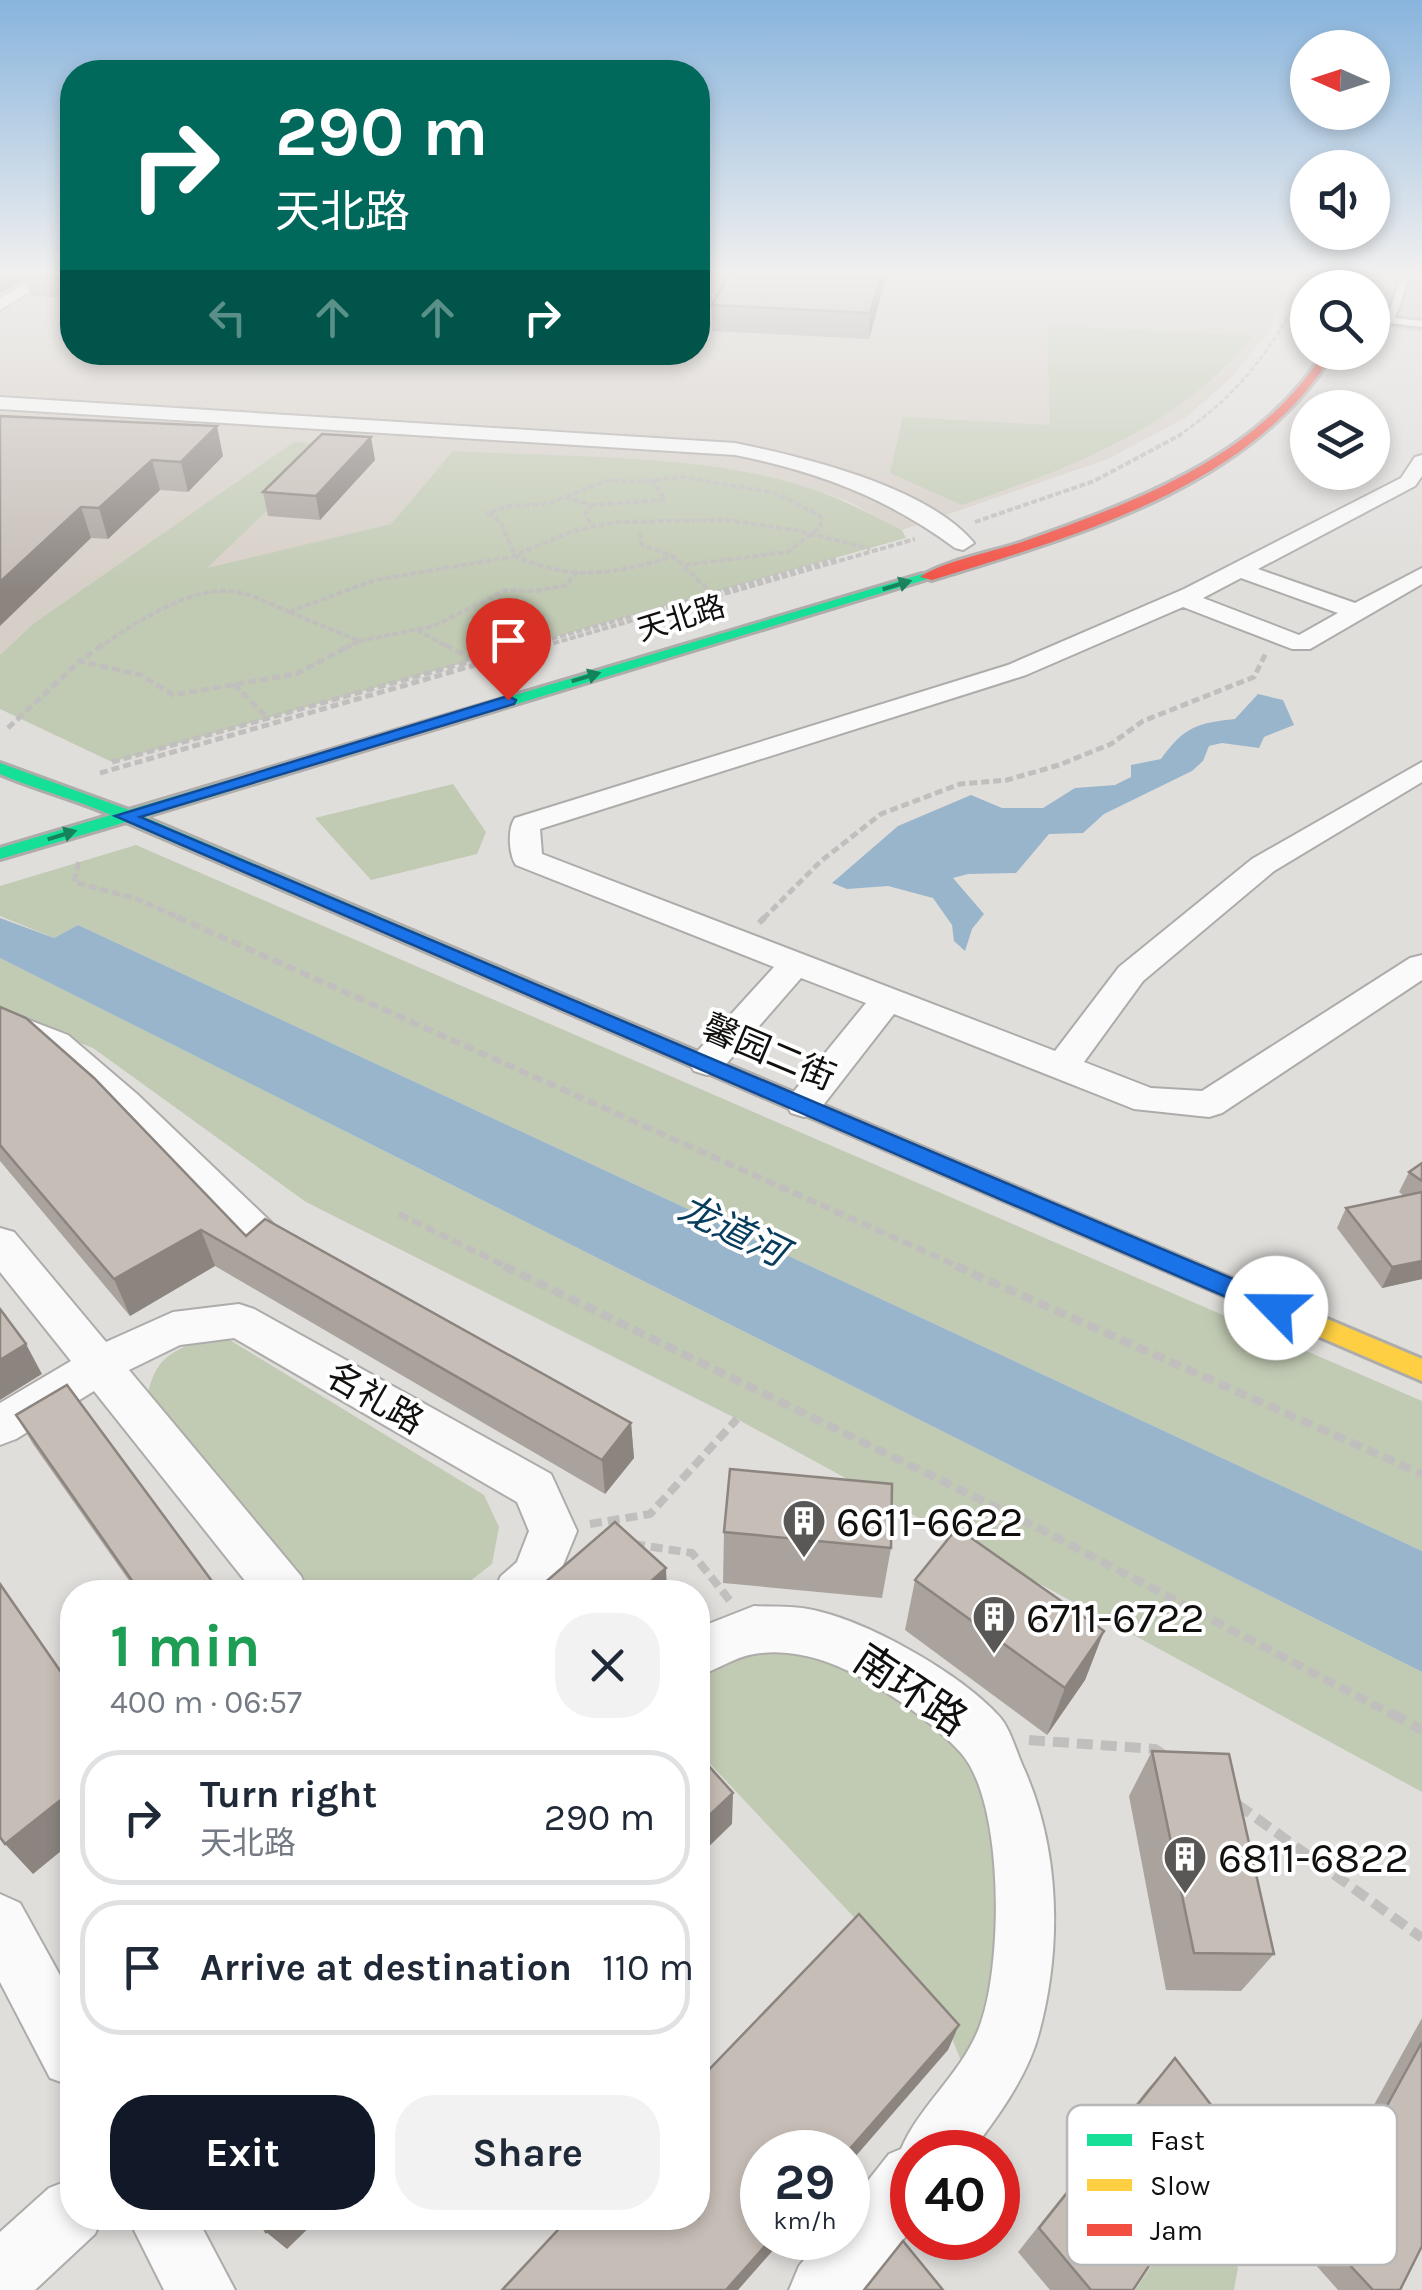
<!DOCTYPE html>
<meta charset="utf-8">
<style>
:root{--surface:#fff;--page:#f2f2f3;--text:#1f2937;--muted:#747a83;--line:#e0e1e3;--accent:#111827}
body{margin:0;font-family:Karla,"Noto Sans SC",sans-serif;background:var(--page);color:var(--text);height:100vh;display:flex;flex-direction:column;font-size:38px;white-space:nowrap}
*{box-sizing:border-box;margin:0}
p{font-size:32px;color:var(--muted)}
.icon{flex:none;width:55px;height:55px;fill:none;stroke:currentColor;stroke-width:2;stroke-linecap:round;stroke-linejoin:round}
.map{position:relative;flex:1;overflow:hidden}
.details{position:absolute;left:60px;top:1580px;width:650px;height:650px;display:flex;flex-direction:column;background:var(--surface);border-radius:40px;box-shadow:0 5px 15px #0003}
.details>*{flex:none}
.guide{position:absolute;left:60px;top:60px;width:650px;height:305px;border-radius:40px;box-shadow:0 5px 15px #0003;background:#00695c;color:#fff;overflow:hidden}
.needle{width:65px;rotate:273deg}
.fabs{position:absolute;left:1290px;top:30px;display:grid;gap:20px}
.fabs a{display:grid;place-items:center;width:100px;height:100px;border-radius:50%;background:var(--surface);box-shadow:0 5px 15px #0003;font-size:50px}
.speed{position:absolute;left:740px;top:2130px;display:flex;gap:20px;font-size:50px;font-weight:700;text-align:center}
.speed>*{display:grid;place-content:center;width:130px;height:130px;border-radius:50%;background:var(--surface);box-shadow:0 5px 15px #0003;line-height:1}
.speed small{font-size:25px;font-weight:400}
.speed .limit{border:15px solid #d22;background:#fff;color:#111}
.pin{position:absolute;display:grid;place-items:center;width:85px;height:85px;color:#fff;margin:-102px -42px;border-radius:50% 50% 50% 0;rotate:-45deg;box-shadow:0 0 10px #0007}
.pin .icon{rotate:45deg}
.me{position:absolute;width:110px;margin:-55px;rotate:293deg;stroke-linejoin:round;filter:drop-shadow(0 0 8px #0008)}
.turn{display:flex;align-items:center;gap:35px;height:210px;padding:0 50px;font-size:45px}
.turn .icon{width:130px;height:130px;stroke-width:2.5}
.turn b{display:block;font-size:70px;line-height:85px}
.lanes{display:flex;align-items:center;height:95px;padding:0 50px;background:#0003;justify-content:center;gap:50px;direction:ltr}
.lanes .off{opacity:.35}
.round{display:grid;place-items:center;flex:none;width:105px;height:105px;border-radius:40px;background:var(--page)}
.summary{display:flex;align-items:center;justify-content:space-between;height:170px;padding:0 50px}
h1{font-size:60px;font-weight:700;line-height:75px;color:#1e9e55}
.action{display:flex;gap:20px;margin-top:auto;padding:20px 50px}
.action a{flex:1;height:115px;border-radius:40px;background:var(--accent);color:#fff;font-size:40px;font-weight:700;line-height:115px;text-align:center}
.action a+a{background:var(--page);color:var(--text)}
ul{padding:0;list-style:none}
li{display:flex;align-items:center;gap:30px;height:135px;margin:0 20px 15px;padding:0 30px;border:5px solid var(--line);border-radius:40px}
li div{flex:1}
li b{display:block;font-size:38px}
li em{font-style:normal}
.map>svg:first-child{display:block}
.built{fill:#d6cfc7}
.green{fill:#c1cab3}
.water{fill:#99b5cc}
.lines{fill:none;stroke-linecap:round;stroke-linejoin:round}
.lane-casing{stroke:#aeacaa;stroke-width:5}
.street-casing{stroke:#aeacaa;stroke-width:4}
.fast-casing{stroke:#aeacaa;stroke-width:6}
.slow-casing{stroke:#aeacaa;stroke-width:6}
.jam-casing{stroke:#aeacaa;stroke-width:6}
.path-far5{stroke:#c1bfbe;stroke-width:2.5;stroke-dasharray:5 2.5;stroke-linecap:butt}
.path-far4{stroke:#c1bfbe;stroke-width:4;stroke-dasharray:6 2.5;stroke-linecap:butt}
.path-far3{stroke:#c1bfbe;stroke-width:5;stroke-dasharray:8 4;stroke-linecap:butt}
.path-far2{stroke:#c1bfbe;stroke-width:6;stroke-dasharray:10 5;stroke-linecap:butt}
.path-far1{stroke:#c1bfbe;stroke-width:8;stroke-dasharray:12 6;stroke-linecap:butt}
.path{stroke:#c1bfbe;stroke-width:10;stroke-dasharray:16 8;stroke-linecap:butt}
.lane{fill:#fafafa;fill-rule:evenodd}
.street{fill:#fafafa;fill-rule:evenodd}
.fast{fill:#16e098;fill-rule:evenodd}
.slow{fill:#ffcf43;fill-rule:evenodd}
.jam{fill:#f24e42;fill-rule:evenodd}
.wall{fill:#aaa39d}
.shaded-wall{fill:#8b847f}
.building{fill:#c6bdb6;stroke:#8b847f;stroke-width:2.5}
.oneway{fill:#14825a}
.route{fill:#1a73e8;stroke:#114b97;stroke-width:2.5}
.labels{text-anchor:middle;stroke-width:8;stroke-linejoin:round;paint-order:stroke}
.far-street-label{font-size:30px;fill:#12100e;stroke:#fff}
.street-label{font-size:35px;fill:#12100e;stroke:#fff}
.water-label{font-size:38px;font-style:italic;fill:#083c5d;stroke:#fff}
.near-poi-label{font-size:42px;fill:#12100e;stroke:#fff;text-anchor:start}
.near-street-label{font-size:42px;fill:#12100e;stroke:#fff}
.key{fill:#fff;stroke:#b8b7b7;stroke-width:2.5}
.key-label{font-size:28px;fill:#12100e}
</style>
<div class="map">
<svg width="1422" height="2290" viewBox="0 0 1422 2290">
<rect width="100%" height="100%" fill="#e0dedb"/>
<path class="built" d="M32 270H72V352H698V270H1296L1268 332 1231 378 1185 418 1108 459 902 530 847 501 793 483 731 471 453 451 391 524 205 569 295 442 33 624 0 655V288Z
M1395 270H1422V332L1372 326Z"/>
<path class="green" d="M1047 325 1253 336C1179 428 1070 468 962 505L890 473 903 417 1050 425Z
M294 442 336 444 207 568 391 524 453 451C557 457 698 454 796 484 834 495 867 512 902 530L906 538 112 762 0 709V655L33 624Z
M453 784 486 832 477 854 371 880 315 818Z
M136 845 1422 1401V1551L78 925 54 938 0 916V886Z
M0 958 1422 1672V1792L737 1419 306 1202 93 1048 0 1011Z
M203 1339H228L484 1495 499 1527 492 1564 456 1592H306L146 1402C154 1361 165 1354 203 1339Z
M754 1630 912 1678 1014 1810 975 2097 941 2010 698 1751V1652Z
M1187 2214 1238 2267 1234 2290H1135Z"/>
<path class="water" d="M1258 694 1283 700 1294 725 1264 737 1259 748 1222 743 1209 746 1203 761 1192 771 1104 814 1083 833 1049 834 1016 873 968 874 953 878 984 914 972 929 965 951 954 941 952 925 933 898 888 886 847 889 832 883 898 826 971 795 1002 808H1043L1075 788 1115 785 1131 777V765L1161 759C1184 727 1197 723 1235 719Z
M0 918 54 938 78 925 1422 1551V1672L0 958Z"/>
<g class="lines">
<defs>
<path id="lane" d="M1404 270H1412L1395 318 1422 321V327L1372 321V315L1387 317Z"/>
<path id="street" d="M48 270H66L0 310V298Z
M0 397 735 443C804 457 928 487 974 543L963 550 955 548C888 498 816 471 735 455L0 409Z
M1422 455V476L1415 486 1258 569 1355 603 1422 568V584L1310 649H1292L1183 607 1026 675 540 829 542 854 1055 1051 1119 967 1252 859 1422 762V782L1274 871 1143 981 1084 1062 1151 1088 1202 1091 1410 958 1422 955V980L1222 1113 1209 1117 1134 1109 894 1014 817 1113 804 1117 791 1113 786 1104 791 1095 866 1003 801 978 720 1071 707 1075 694 1071 689 1063 694 1055 774 967 516 865C509 855 507 829 515 818L1008 665 1184 589 1401 478 1415 457ZM1241 578 1338 613 1299 635 1203 598Z
M0 1009 68 1035 137 1094 271 1222 277 1233 271 1244 257 1248 243 1244 111 1112 44 1051 0 1033Z
M0 1228 14 1232 106 1342 173 1312 239 1304 254 1309 551 1474 577 1531 552 1592H493L501 1576 517 1562 529 1531 517 1502 234 1338 180 1345 129 1370 301 1576 308 1592H254L94 1391 16 1439 0 1445V1403L71 1361 0 1272Z
M754 1606C771 1607 790 1606 808 1609 865 1619 960 1673 999 1716 1011 1729 1017 1755 1025 1771 1060 1851 1062 1948 1039 2033 1028 2076 997 2118 971 2152H912V2228L865 2290H789L799 2266 822 2238H848V2206L889 2154 901 2149C920 2105 961 2074 979 2028 1003 1968 1005 1803 961 1753 937 1726 901 1701 871 1683 837 1663 795 1647 754 1654 735 1657 716 1670 698 1676V1628Z
M0 1894 20 1903 72 1997V2086L50 2078 0 1982Z
M72 2179V2218H102L95 2234 35 2290H0V2232L49 2188Z
M128 2218H197L235 2290H164Z"/>
<path id="fast" d="M1326 270H1335L1329 288H1320Z
M922 574 934 577 144 817 1030 1193 1034 1199 1030 1205H1014L126 822 0 859V848L111 815C75 799 37 790 0 774V763L129 810Z"/>
<path id="slow" d="M1022 1190 1422 1359V1381L1014 1205 1010 1199 1014 1193Z"/>
<path id="jam" d="M1324 352H1334C1252 488 1074 536 932 580L920 577C944 561 993 552 1022 542 1133 503 1259 457 1324 352Z"/>
</defs>
<use href="#lane" class="lane-casing"/>
<use href="#street" class="street-casing"/>
<use href="#fast" class="fast-casing"/>
<use href="#slow" class="slow-casing"/>
<use href="#jam" class="jam-casing"/>
<path class="path-far5" d="M1372 290 1381 270
M1178 436C1238 395 1267 356 1301 293"/>
<path class="path-far4" d="M565 497 591 505 585 515 593 526
M591 505 665 500 652 481
M975 522 1094 481 1182 434
M640 533 642 545 673 556
M685 565 788 552 821 526V516L775 493 682 477 635 482 608 480 547 504 509 506 488 513 501 523 515 556C577 583 611 573 674 557L713 594
M289 612 359 641 346 648
M289 612 375 580 511 557 573 531 617 522 727 520 800 531 870 549
M417 630 450 648
M359 641 434 626 506 590 536 591 566 585 578 571
M98 648C132 625 179 593 221 591 245 590 268 603 289 612
M519 648 838 558
M537 648 915 539"/>
<path class="path-far3" d="M102 645 80 661 141 675 173 695 296 674 351 645
M445 645 475 661
M234 684 268 718
M8 728 80 661
M112 762 528 645
M100 773 545 645
M79 862 74 882 137 899 182 919
M763 919 821 861 881 814 960 784 1007 780 1059 765 1111 744 1143 721 1254 677 1266 653"/>
<path class="path-far2" d="M177 917 962 1268
M759 923 765 917
M399 1214 509 1268"/>
<path class="path-far1" d="M504 1266 1044 1531 1395 1716
M956 1266 1422 1474
M590 1524 650 1514 737 1419
M633 1544 692 1553 731 1602"/>
<path class="path" d="M1391 1713 1422 1730
M1029 1740 1155 1749 1164 1755
M1237 1804 1422 1938"/>
<use href="#lane" class="lane"/>
<use href="#street" class="street"/>
<use href="#fast" class="fast"/>
<use href="#slow" class="slow"/>
<use href="#jam" class="jam"/>
</g>
<path class="wall" d="M0 270H72V298L31 296 26 279Z
M888 270 869 339 712 331V305Z
M385 352H470L467 357Z
M0 416 223 456 188 492 160 490 108 539 91 538Z
M375 460 320 520 268 516 263 492Z
M0 1007 246 1236 631 1423 634 1458 605 1494 215 1266 130 1316 0 1161Z
M1422 1163V1279L1382 1288 1337 1228 1346 1208 1404 1196 1399 1192 1409 1172Z
M16 1415 220 1592H137L33 1444Z
M724 1532 891 1548 882 1598 723 1583Z
M915 1580 1104 1631 1085 1680 1047 1735 905 1630Z
M1152 1751 1274 1954 1241 1991 1166 1990 1129 1796Z
M1422 2018V2246L1400 2290H1338L1297 2244Z
M1175 2058 1133 2290H1050L1018 2252 1147 2090Z"/>
<path class="shaded-wall" d="M2 270H41L25 276 26 279 0 294V271Z
M883 270H888L869 339 870 313Z
M217 426 223 456 188 492 181 462Z
M371 437 375 460 320 520 316 496Z
M152 460 160 490 108 539 99 508Z
M81 507 91 538 0 626V582Z
M201 1230 215 1266 130 1316 114 1279Z
M1422 1261V1279L1382 1288 1392 1267Z
M26 1344 42 1374 0 1400V1360Z
M631 1423 634 1458 605 1494 602 1460Z
M666 1568 667 1592H639Z
M1104 1631 1085 1680 1047 1735 1065 1688Z
M72 1791V1842L33 1874 5 1844Z
M733 1793 732 1824 698 1857V1826Z
M959 2025 948 2050 848 2165V2152Z
M281 2218H319L287 2249 266 2232Z
M772 2238H784L738 2290H726Z"/>
<path class="building" d="M35 270H72V279L25 276Z
M731 270H883L870 313 712 305Z
M0 416 217 426 181 462 152 460 99 508 81 507 0 582Z
M322 434 371 437 316 496 263 492Z
M0 1007 26 1018 94 1078 246 1236 265 1219 631 1423 602 1460 201 1230 114 1279 0 1145Z
M1422 1163V1181L1409 1172Z
M1422 1192V1261L1392 1267 1346 1208Z
M0 1309 26 1344 0 1360Z
M67 1385 220 1592H140L16 1415Z
M730 1469 892 1484 891 1548 724 1532Z
M615 1522 666 1568 639 1592H534Z
M957 1528 1104 1631 1065 1688 915 1580Z
M0 1584 72 1688V1791L5 1844 0 1837Z
M1152 1751 1229 1754 1274 1954 1194 1953Z
M698 1754 733 1793 698 1826Z
M859 1914 959 2025 847 2152H762V2238H772L726 2290H502L569 2218H698V2081Z
M1422 2042V2246L1400 2290H1373L1318 2231Z
M1175 2058 1235 2136 1133 2290H1091L1039 2228Z
M258 2218H281L266 2232Z
M903 2241 943 2290H864Z"/>
<defs><path id="oneway-solid" d="M-6-.8H1V-3.2L6.5 0L1 3.2V.8H-6Z" transform="scale(2.5)"/></defs>
<g class="oneway">
<use href="#oneway-solid" transform="translate(897 585) rotate(-17)"/>
<use href="#oneway-solid" transform="translate(586 677) rotate(-17)"/>
<use href="#oneway-solid" transform="translate(62 835) rotate(-17)"/>
</g>
<linearGradient id="sky" x2="0" y2="1"><stop stop-color="#88b4dd"/><stop offset="0.46" stop-color="#f1f0ef"/><stop offset="1" stop-color="#f1f0ef" stop-opacity="0"/></linearGradient>
<rect width="1422" height="591" fill="url(#sky)"/>
<path class="route" d="M508 696 516 700 514 704 140 817 1285 1301 1289 1308 1285 1315H1268L115 816Z"/>
<defs>
<symbol id="building-pin" viewBox="-11 -11 22 30"><path d="M0 17L-7.5 6A9.5 9.5 0 1 1 7.5 6Z" fill="#5a5856" stroke="#fff"/><path d="M-4-6H4V6H1V3H-1V6H-4ZM-2.5-4.3h1.7v1.8h-1.7ZM.8-4.3h1.7v1.8H.8ZM-2.5-1h1.7V.8h-1.7ZM.8-1h1.7V.8H.8Z" fill="#fff"/></symbol>
</defs>
<g fill-rule="evenodd">
<use href="#building-pin" x="779" y="1496" width="50" height="68"/>
<use href="#building-pin" x="969" y="1592" width="50" height="68"/>
<use href="#building-pin" x="1160" y="1832" width="50" height="68"/>
</g>
<g class="labels">
<g class="far-street-label">
<text transform="translate(681 618) rotate(-17)" y="10">天北路</text>
</g>
<g class="street-label">
<text transform="translate(769 1052) rotate(23)" y="12">馨园二街</text>
<text transform="translate(375 1398) rotate(30)" y="12">名礼路</text>
</g>
<g class="water-label">
<text transform="translate(733 1230) rotate(26)" y="13">龙道河</text>
</g>
<g class="near-poi-label">
<text x="836" y="1536">6611-6622</text>
<text x="1026" y="1632">6711-6722</text>
<text x="1218" y="1872">6811-6822</text>
</g>
<g class="near-street-label">
<text transform="translate(911 1689) rotate(34)" y="15">南环路</text>
</g>
</g>
<rect x="1067" y="2105" width="330" height="160" rx="15" class="key"/>
<rect x="1087" y="2134" width="45" height="12" fill="#16e098"/>
<rect x="1087" y="2179" width="45" height="12" fill="#ffcf43"/>
<rect x="1087" y="2224" width="45" height="12" fill="#f24e42"/>
<g class="key-label">
<text x="1150" y="2150">Fast</text>
<text x="1150" y="2195">Slow</text>
<text x="1150" y="2240">Jam</text>
</g>
</svg>
<div class="fabs">
<a><svg class="needle" viewBox="-14 -14 28 28"><path d="M0-13l5 13h-10z" fill="#e53935"/><path d="M0 13l5-13h-10z" fill="#747a83"/></svg></a>
<a><svg class="icon" aria-label="sound" viewBox="0 0 24 24"><path d="M4 9h4l5-4v14l-5-4H4zM17 9q2 3 0 6"/></svg></a>
<a><svg class="icon" aria-label="search" viewBox="0 0 24 24"><circle cx="10" cy="10" r="6"/><path d="M15 15l6 6"/></svg></a>
<a><svg class="icon" aria-label="layers" viewBox="0 0 24 24"><path d="M12 4l9 5-9 5-9-5zM3 14l9 5 9-5"/></svg></a>
</div>
<div class="speed"><div>29<small>km/h</small></div><div class="limit">40</div></div>
<div class="pin" style="left:508px;top:700px;background:#d93025"><svg class="icon" aria-label="arrive" viewBox="0 0 24 24"><path d="M6 21V4h12l-3 4 3 4H6"/></svg></div>
<svg class="me" style="left:1276px;top:1308px" viewBox="-20 -20 40 40"><circle r="19" fill="#fff"/><path d="M0-13L10 11 0 6-10 11z" fill="#1a73e8"/></svg>
<div class="guide">
<div class="turn"><svg class="icon" aria-label="right" viewBox="0 0 24 24"><path d="M7 20v-9h11M14 6l5 5-5 5"/></svg><div><b>290 m</b>天北路</div></div>
<div class="lanes"><svg class="icon off" aria-label="left" viewBox="0 0 24 24"><path d="M17 20v-9H6M10 6l-5 5 5 5"/></svg><svg class="icon off" aria-label="ahead" viewBox="0 0 24 24"><path d="M12 20V5M6 11l6-6 6 6"/></svg><svg class="icon off" aria-label="ahead" viewBox="0 0 24 24"><path d="M12 20V5M6 11l6-6 6 6"/></svg><svg class="icon" aria-label="right" viewBox="0 0 24 24"><path d="M7 20v-9h11M14 6l5 5-5 5"/></svg></div>
</div>
<section class="details">
<div class="summary"><div><h1>1 min</h1><p>400 m · 06:57</p></div><a class="round"><svg class="icon" aria-label="close" viewBox="0 0 24 24"><path d="M6 6l12 12M18 6L6 18"/></svg></a></div>
<ul>
<li><svg class="icon" aria-label="right" viewBox="0 0 24 24"><path d="M7 20v-9h11M14 6l5 5-5 5"/></svg><div><b>Turn right</b><p>天北路</p></div><em>290 m</em></li>
<li><svg class="icon" aria-label="arrive" viewBox="0 0 24 24"><path d="M6 21V4h12l-3 4 3 4H6"/></svg><div><b>Arrive at destination</b></div><em>110 m</em></li>
</ul>
<div class="action"><a>Exit</a><a>Share</a></div>
</section>
</div>
